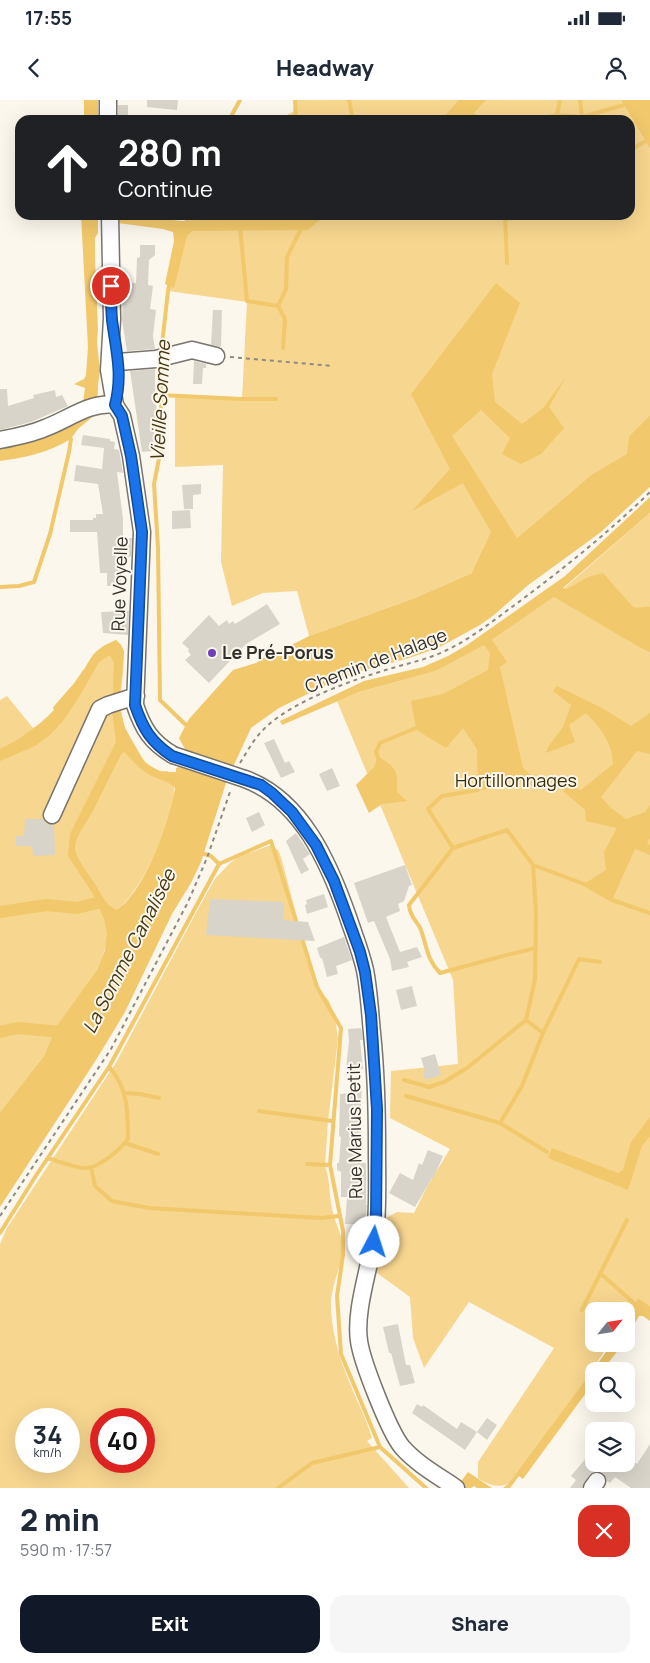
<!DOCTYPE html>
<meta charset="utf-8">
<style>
:root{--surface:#fff;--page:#f6f6f7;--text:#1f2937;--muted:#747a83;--accent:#111827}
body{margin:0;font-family:Manrope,sans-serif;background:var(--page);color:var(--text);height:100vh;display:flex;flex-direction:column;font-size:19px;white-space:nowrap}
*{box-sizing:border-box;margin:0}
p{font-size:16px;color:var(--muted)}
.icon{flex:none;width:28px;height:28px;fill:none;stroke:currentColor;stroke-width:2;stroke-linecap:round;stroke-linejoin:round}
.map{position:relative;height:1388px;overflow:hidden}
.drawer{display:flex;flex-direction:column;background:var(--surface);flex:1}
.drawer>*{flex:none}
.hud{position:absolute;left:15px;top:15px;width:620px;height:105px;border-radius:15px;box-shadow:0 5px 20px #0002;background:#202124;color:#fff;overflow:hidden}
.needle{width:32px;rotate:60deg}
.tools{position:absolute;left:585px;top:1202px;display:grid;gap:10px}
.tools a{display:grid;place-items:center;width:50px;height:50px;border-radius:10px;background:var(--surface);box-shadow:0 5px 20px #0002;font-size:25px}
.speed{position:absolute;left:15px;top:1308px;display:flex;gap:10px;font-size:25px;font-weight:700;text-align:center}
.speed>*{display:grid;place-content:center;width:65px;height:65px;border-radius:50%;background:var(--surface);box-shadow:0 5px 20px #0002;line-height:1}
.speed small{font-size:12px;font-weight:400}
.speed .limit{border:8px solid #d22;background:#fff;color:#111}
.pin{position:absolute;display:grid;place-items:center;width:42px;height:42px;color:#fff;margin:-21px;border:2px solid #fff;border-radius:50%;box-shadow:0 1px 5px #0007}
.me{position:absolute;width:55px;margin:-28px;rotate:5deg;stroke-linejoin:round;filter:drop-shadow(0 0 4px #0008)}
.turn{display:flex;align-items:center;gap:18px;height:105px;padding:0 20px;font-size:22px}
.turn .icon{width:65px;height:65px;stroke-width:2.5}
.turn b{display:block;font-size:35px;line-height:42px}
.round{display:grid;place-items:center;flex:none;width:52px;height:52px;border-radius:15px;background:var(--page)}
.summary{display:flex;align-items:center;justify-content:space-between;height:85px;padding:0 20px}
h1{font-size:30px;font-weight:800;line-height:38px}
.button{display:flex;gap:10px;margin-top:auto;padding:10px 20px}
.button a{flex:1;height:58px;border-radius:15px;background:var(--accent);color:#fff;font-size:20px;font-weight:800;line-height:58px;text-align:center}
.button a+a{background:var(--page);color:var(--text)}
.status{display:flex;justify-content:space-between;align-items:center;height:35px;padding:0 25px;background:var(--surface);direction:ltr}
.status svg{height:14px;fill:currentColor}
header{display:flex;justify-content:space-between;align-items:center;height:65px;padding:0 20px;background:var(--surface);font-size:22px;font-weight:800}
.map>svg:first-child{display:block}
.green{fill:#f7d68f;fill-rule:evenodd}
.water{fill:#f1c86b;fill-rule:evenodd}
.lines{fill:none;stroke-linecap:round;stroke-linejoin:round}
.stream{stroke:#f1c86b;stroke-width:4}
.canal{stroke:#f1c86b;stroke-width:12}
.building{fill:#d9d4ca}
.minor-casing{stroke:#78746b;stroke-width:19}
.path{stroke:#8d8a83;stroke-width:2;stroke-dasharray:4 4;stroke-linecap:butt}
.minor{stroke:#fff;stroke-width:16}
.minor-bridge-casing{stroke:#78746b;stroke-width:19;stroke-linecap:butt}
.minor-bridge{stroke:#fff;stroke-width:16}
.route-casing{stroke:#114b97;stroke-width:12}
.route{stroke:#1a73e8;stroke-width:9}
.poi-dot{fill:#6d40b8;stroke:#fcf7ed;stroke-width:2}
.labels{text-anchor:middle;stroke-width:4;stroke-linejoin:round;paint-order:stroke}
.street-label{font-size:18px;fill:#2f2e2a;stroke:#fcf7ed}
.poi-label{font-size:18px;font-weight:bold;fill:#2f2e2a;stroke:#fcf7ed;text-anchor:start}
.park-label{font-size:18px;fill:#3b2b01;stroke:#fcf7ed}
.water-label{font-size:19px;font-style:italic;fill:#47370e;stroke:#fcf7ed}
</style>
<div class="status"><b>17:55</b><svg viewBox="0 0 49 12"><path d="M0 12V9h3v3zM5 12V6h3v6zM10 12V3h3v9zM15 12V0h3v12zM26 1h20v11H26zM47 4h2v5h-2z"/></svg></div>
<header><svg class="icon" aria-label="back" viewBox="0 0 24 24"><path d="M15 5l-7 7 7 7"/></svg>Headway<svg class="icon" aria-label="person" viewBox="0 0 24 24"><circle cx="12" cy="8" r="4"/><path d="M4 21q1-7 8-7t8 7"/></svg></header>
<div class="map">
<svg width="650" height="1388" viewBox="0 0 650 1388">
<rect width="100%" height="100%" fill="#fcf7ed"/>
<path class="green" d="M295 0H621L650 49V315L629 336 628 354 591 375 517 438 472 473 415 498 309 536 297 491 263 493 232 506 221 462 223 365 175 367V295L242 299 247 202 168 191 184 127 191 115H630V20H278L296 10Z
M650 413V1206L638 1198 626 1217V1211H594V1244H609L584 1282 508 1384C497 1388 488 1385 478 1378V1362L554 1248 469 1202 424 1268 413 1238 410 1197 373 1170 383 1120 397 1112 414 1113 428 1085 450 1049 390 1018 391 971 458 964 453 880 337 601 359 592 436 571 492 540 554 497Z
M116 540 121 545 124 551C124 597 110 611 140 655 147 665 156 672 168 671 171 677 175 684 174 690 174 720 141 793 117 810L102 858 97 870 54 935 44 956 0 1012V600L7 596 33 628 43 622 71 591 93 555 103 546Z
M271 745 278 750 281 757 304 844 318 889 329 901 335 917 338 939 328 1021 325 1066C330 1079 329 1094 332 1108 334 1123 346 1139 342 1155 339 1172 330 1190 331 1208 332 1229 337 1251 345 1271 353 1294 365 1314 372 1338L367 1341 409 1388H0V1144L7 1128 117 961 199 807 215 779 229 764 238 757ZM26 1319H69V1361H26ZM101 1319H144V1361H101Z"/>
<path class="water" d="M84 0H98V20H84Z
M459 0H486L467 20H441Z
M621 0H650V49Z
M81 115H98V133L95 138V160L98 229 97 242 100 271 98 285 97 313C91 318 85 323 79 328 75 332 73 337 69 340 48 353 23 358 0 361V348C29 345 56 333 81 317L85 288 74 284 84 279 86 275 88 247Z
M121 115 182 121 286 115H325L308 130 192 131 187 136 174 188 165 184 174 141 173 132 163 129 118 123Z
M496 183 520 203 492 274 495 302 522 324 543 308 566 277 549 307 564 328 541 354 521 364 502 354 510 338 481 310 452 336 517 438 591 375 627 354 629 336 650 315V387L601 432 527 486 494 515 480 525 438 548 406 559 364 570 328 584 279 608 251 628 227 680 201 762 191 783 172 814 125 912 96 960 0 1107V1012L44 956 57 926 97 870 105 850 107 833 104 819 93 794 68 756 70 734 116 642 112 611 114 563 110 555 99 562 79 597 63 621 50 635 35 646 0 661V649C28 636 52 615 71 591 80 579 85 565 94 554 100 547 108 544 116 540L121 545 124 551 120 595V608L125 628 145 663 161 672H176V668L182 666 187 653 179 638 189 619 233 570 256 563 268 555 286 548 309 536 415 498 472 473 491 432 463 383 412 411 450 369 411 294ZM124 652C131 659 138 667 145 672 154 679 168 680 175 688 170 721 145 791 117 810 106 806 101 794 95 784 90 776 74 756 75 747 76 734 88 721 94 709 103 690 112 672 122 653Z
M650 397V413L563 488 567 489 588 477 603 473 633 507C640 509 644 506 650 507V552L641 548 554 497 492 540 507 562 500 567 523 668 547 690 510 678 493 689 478 690 477 649 463 628 446 648 418 631 416 628 411 601 443 594 488 570 490 553 484 545 436 571 359 592 282 625 280 621 364 581 423 567 448 556 467 545 565 476Z
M557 586 602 608 631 626 650 613V654L637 651 601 697 611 708 626 719 645 712 650 705V738L647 743 650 745V755L635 749 612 800 584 784 606 770 604 752 617 728 586 721 585 710 563 691 565 685 581 690 613 664C613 644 600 627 586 613L569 625 575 642 546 653 548 647 563 627 571 605 553 591Z
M378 657C397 667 398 672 397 692L407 701 382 704 369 713 356 685 374 667Z
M650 1017V1036L642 1046 628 1090 548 1058 552 1048 618 1073 623 1070 631 1042Z
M638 1198 650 1206V1221L643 1216H639L626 1239V1218Z
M612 1244H623L602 1271H594V1282L523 1379 519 1376 510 1388H503L508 1384Z
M468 1372 492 1388H477L474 1386 471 1388H456Z"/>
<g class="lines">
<path class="stream" d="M295 0 296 20
M349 0 353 20
M580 0 582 17
M469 13 483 20
M557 15 560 0
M229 20 240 0
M536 20 557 15 582 17 624 5
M630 50 646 41
M505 115 507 163
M186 124 189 115
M240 127 247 201 278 206 286 189 287 157 303 125
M278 206 285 219 283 248
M161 254 168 191 170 181
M160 263 162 343 154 384 158 448 160 600 189 628
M160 295 242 299H276
M0 487 19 486 34 482 50 434 69 352 71 339 69 336
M55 608 76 584 85 571
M379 661 376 652 380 643 416 628
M478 690 442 696 428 709 453 748 409 805C410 818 417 820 421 830 427 847 427 860 440 873L503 856 536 848
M453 748 507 730 533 765 536 813 535 879 526 920 543 933 522 986 500 1023
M201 753 211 756 219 764 271 741 297 824
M533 765 584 784 612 800 650 813
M301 835 317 887 341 928 330 1065 343 1131V1155L337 1196 341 1254 380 1347 426 1388
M543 933 579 859 600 862
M404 980 429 987 444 982 467 968 526 920
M124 993 140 994 159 998
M406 996 500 1023 547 1052
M259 1011 332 1021
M125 1043 158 1054
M48 1058C57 1061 78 1069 86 1068 99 1068 121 1049 128 1039 128 1013 128 987 109 967
M307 1064 330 1065
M91 1067 95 1086 112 1101 149 1108 321 1118 339 1116
M0 1133 37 1074 109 967 219 764
M600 1173 636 1205
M582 1210 627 1120
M604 1268 607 1271
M626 1290 628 1291
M278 1388 312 1363 380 1347"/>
<path class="canal" d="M0 812 46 805 77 808 97 803
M0 932 18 928 72 933"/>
</g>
<path class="building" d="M147 0H178L177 10 147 7Z
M118 5H128V20H118Z
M140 145H155V155L149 160 148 185 153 186 150 209 156 210 153 236 155 249 127 251 122 220 123 199 126 200 132 183H136L137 158 140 157Z
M213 210H222L221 247 211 245Z
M194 261 206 264V268H203L202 284H193Z
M155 269V296L158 321 153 322 156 344 152 345 153 351 142 352 130 271Z
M0 289H7L8 306 34 298 33 295 55 290 56 297 62 295 68 306 31 322 0 330Z
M83 335 110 339V341L115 342 114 349 119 350 123 373 117 372 123 419V438H132L131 456 125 459 126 462H120L121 486H107V473H100L97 432H70V420H93V418H96V414H103L98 384 74 381 76 365 102 369 104 348 81 345Z
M201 384V394L193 395V409H184L182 385Z
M190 410 191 428 172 429V411Z
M267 504 280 524 246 544 209 583 185 560 191 555 188 551 189 549 182 543 209 515 219 526 227 520 229 524 233 521 235 524Z
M129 511 128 535 103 533 101 512Z
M274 639 285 663 289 661 295 672 281 678 264 643Z
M332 668 340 686 327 691 319 674Z
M259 712 265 725 252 732 246 718Z
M25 719H43L47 724 54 725 55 755 33 756 32 746H16V736H24Z
M296 733 310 754 303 759 309 770 301 774 286 741Z
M405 765 412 785 409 786 404 801 398 804 400 811 386 817 400 852 417 847 422 857 407 862 409 867 392 871 390 859 374 821 368 823 354 783Z
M324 794 328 807 307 814 305 805 307 804 306 800Z
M210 799 284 802 283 820 308 822 315 841 206 835Z
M344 837 352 860 336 866 338 874 327 877 322 858H320L317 848Z
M412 886 417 906 401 910 396 890Z
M361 928 363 940H360L363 969 346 968 349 941 348 929Z
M435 954 441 975 425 980 423 972 425 971 421 958Z
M362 984 358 1063H366V1105H367L361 1153 353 1152 356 1124H345L347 1097H341V1072L337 1070V1063H339L341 1037 339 1036 340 994 351 993 350 985Z
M428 1050 443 1056 433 1079 432 1078 415 1107 389 1093 400 1073 413 1080 419 1063 422 1065Z
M398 1224 406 1265H410L415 1283 400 1286 391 1253H389L383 1227Z
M417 1304 422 1307 423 1305 457 1329 461 1322 477 1332 487 1318 497 1325 487 1340 477 1332 465 1350 412 1313Z
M650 1344V1388H631L615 1377 610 1383 607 1381 603 1373 597 1371 589 1375 582 1388H570L576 1380 571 1376 587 1357 594 1364H626V1357L637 1364Z"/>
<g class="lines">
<defs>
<path id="minor" d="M108 0V20
M110 115 112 219 109 270 115 305 122 316 131 356 142 432 135 605C143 629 151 642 173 655
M118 262 156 259 192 250 216 256
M0 340C16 337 31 334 45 328 67 320 91 301 115 305
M245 679C302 700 329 763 348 817 354 835 361 852 365 870 369 891 370 912 372 933 376 972 377 1010 377 1048 377 1073 378 1099 376 1124 373 1160 354 1207 359 1241 362 1262 389 1331 402 1347 417 1364 437 1375 456 1388
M52 715 100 609 108 605 136 596
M592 1388 597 1381"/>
</defs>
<use href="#minor" class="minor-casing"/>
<path class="path" d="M230 257 333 266
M240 663C248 650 255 637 267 626 296 600 352 580 389 569 409 563 429 559 447 550 472 538 494 520 516 504 563 469 608 433 650 392
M0 1116 111 949 188 802 207 758 231 689"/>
<use href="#minor" class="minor"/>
<defs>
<path id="minor-bridge" d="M173 655 245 679"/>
</defs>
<use href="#minor-bridge" class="minor-bridge-casing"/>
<use href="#minor-bridge" class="minor-bridge"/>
</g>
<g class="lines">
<defs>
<path id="route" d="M111 186C111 197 111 209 112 220 116 251 123 274 115 305L122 316 131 356 142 432 135 605C143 629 151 642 172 656L261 685 272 693 292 712 316 745 334 781 360 852 365 872 371 915 377 1009 376 1121 374 1142"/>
</defs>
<use href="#route" class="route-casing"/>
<use href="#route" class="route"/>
</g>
<circle class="poi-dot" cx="212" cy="553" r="5"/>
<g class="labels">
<g class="street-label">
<text transform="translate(120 484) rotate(-88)" y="6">Rue Voyelle</text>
<text transform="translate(376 561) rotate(-21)" y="6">Chemin de Halage</text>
<text transform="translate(355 1031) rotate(-91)" y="6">Rue Marius Petit</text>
</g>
<g class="poi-label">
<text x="222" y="559">Le Pré-Porus</text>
</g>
<g class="park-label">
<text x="516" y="687">Hortillonnages</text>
</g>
<g class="water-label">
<text transform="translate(160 301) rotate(-87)" y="7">Vieille Somme</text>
<text transform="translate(129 851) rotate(-63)" y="7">La Somme Canalisée</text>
</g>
</g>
</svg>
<div class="tools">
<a><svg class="needle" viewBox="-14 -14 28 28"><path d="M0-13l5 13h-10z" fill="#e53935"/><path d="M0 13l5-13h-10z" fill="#747a83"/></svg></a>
<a><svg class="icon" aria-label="search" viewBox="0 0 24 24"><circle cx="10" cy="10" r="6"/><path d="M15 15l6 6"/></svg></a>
<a><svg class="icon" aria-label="layers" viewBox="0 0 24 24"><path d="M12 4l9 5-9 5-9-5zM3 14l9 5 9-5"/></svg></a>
</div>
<div class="speed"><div>34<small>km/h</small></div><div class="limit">40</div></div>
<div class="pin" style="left:111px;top:186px;background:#d93025"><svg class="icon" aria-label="arrive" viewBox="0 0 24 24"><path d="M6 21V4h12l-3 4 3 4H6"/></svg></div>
<svg class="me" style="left:374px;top:1142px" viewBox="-20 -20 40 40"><circle r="19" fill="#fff"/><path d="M0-13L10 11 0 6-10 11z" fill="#1a73e8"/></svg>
<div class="hud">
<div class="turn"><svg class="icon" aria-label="ahead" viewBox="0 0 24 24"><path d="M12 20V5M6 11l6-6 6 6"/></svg><div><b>280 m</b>Continue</div></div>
</div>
</div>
<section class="drawer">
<div class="summary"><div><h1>2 min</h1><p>590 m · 17:57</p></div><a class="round" style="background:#d93025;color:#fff"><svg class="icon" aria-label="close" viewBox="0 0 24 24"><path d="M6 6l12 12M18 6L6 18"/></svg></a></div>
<div class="button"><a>Exit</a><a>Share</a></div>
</section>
